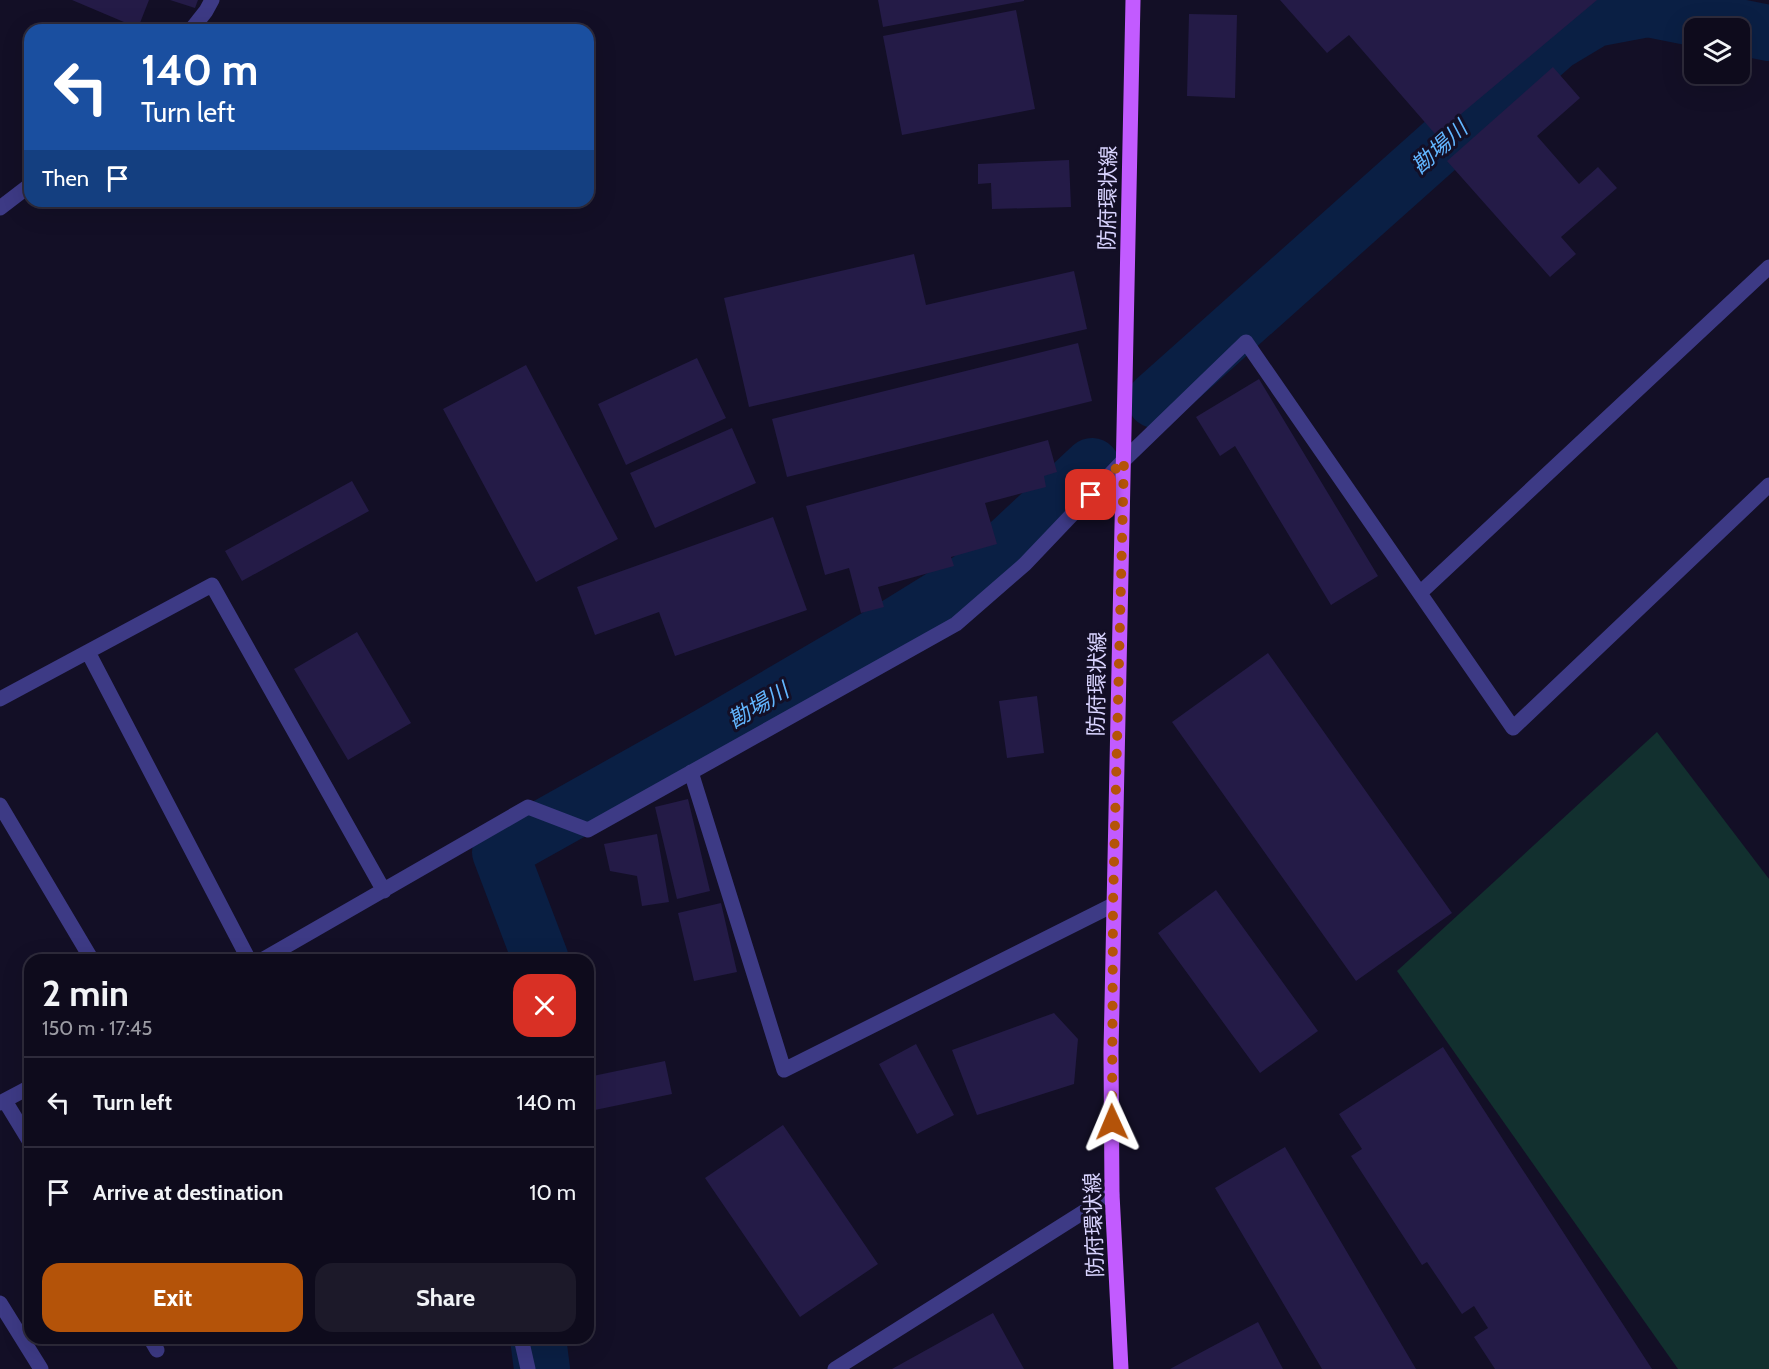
<!DOCTYPE html>
<meta charset="utf-8">
<style>
:root{--surface:#0e0b1c;--page:#1c1929;--text:#f1f3f6;--muted:#9b9ba3;--line:#2e2b3b;--accent:#b45309}
body{margin:0;font-family:Cabin,"Noto Sans JP",sans-serif;background:var(--page);color:var(--text);height:100vh;display:flex;flex-direction:column;font-size:22px;white-space:nowrap}
*{box-sizing:border-box;margin:0}
p{font-size:20px;color:var(--muted)}
.icon{flex:none;width:33px;height:33px;fill:none;stroke:currentColor;stroke-width:2;stroke-linecap:round;stroke-linejoin:round}
.map{position:relative;flex:1;overflow:hidden}
.panel{position:absolute;left:24px;top:954px;width:570px;height:390px;display:flex;flex-direction:column;background:var(--surface);border-radius:18px;box-shadow:0 6px 24px #0002,0 0 0 2px var(--line)}
.panel>*{flex:none}
.top-card{position:absolute;left:24px;top:24px;width:570px;height:183px;border-radius:18px;box-shadow:0 6px 24px #0002,0 0 0 2px var(--line);background:#1a4fa0;color:#fff;overflow:hidden}
.buttons{position:absolute;left:1684px;top:18px;display:grid;gap:12px}
.buttons a{display:grid;place-items:center;width:66px;height:66px;border-radius:12px;background:var(--surface);box-shadow:0 6px 24px #0002,0 0 0 2px var(--line);font-size:30px}
.pin{position:absolute;display:grid;place-items:center;width:51px;height:51px;color:#fff;margin:-26px;border-radius:12px;box-shadow:0 3px 9px #0006}
.me{position:absolute;width:66px;margin:-33px;rotate:359deg;stroke-linejoin:round;filter:drop-shadow(0 0 4px #0008)}
.turn{display:flex;align-items:center;gap:21px;height:126px;padding:0 18px;font-size:27px}
.turn .icon{width:78px;height:78px;stroke-width:2.5}
.turn b{display:block;font-size:42px;line-height:51px}
.then{display:flex;align-items:center;height:57px;padding:0 18px;background:#0003;gap:12px;font-size:22px}
.round{display:grid;place-items:center;flex:none;width:63px;height:63px;border-radius:18px;background:var(--page)}
.headline{display:flex;align-items:center;justify-content:space-between;height:102px;padding:0 18px}
h1{font-size:36px;font-weight:800;line-height:45px}
.cta{display:flex;gap:12px;margin-top:auto;padding:12px 18px}
.cta a{flex:1;height:69px;border-radius:18px;background:var(--accent);color:#fff;font-size:24px;font-weight:800;line-height:69px;text-align:center}
.cta a+a{background:var(--page);color:var(--text)}
ul{padding:0;list-style:none}
li{display:flex;align-items:center;gap:18px;height:90px;padding:0 18px;border-top:2px solid var(--line)}
li div{flex:1}
li b{display:block;font-size:22px}
li em{font-style:normal}
.map>svg:first-child{display:block}
.green{fill:#12302f}
.lines{fill:none;stroke-linecap:round;stroke-linejoin:round}
.river{stroke:#0a1f44;stroke-width:56}
.building{fill:#241b47}
.street{stroke:#3d3a85;stroke-width:15}
.primary{stroke:#c25bff;stroke-width:15}
.route{stroke:#b45309;stroke-width:10;stroke-dasharray:0 18}
.labels{text-anchor:middle;stroke-width:6;stroke-linejoin:round;paint-order:stroke}
.street-label{font-size:21px;fill:#d9d4ff;stroke:#130f26}
.water-label{font-size:22px;font-style:italic;fill:#62b6ff;stroke:#130f26}
</style>
<div class="map">
<svg width="1769" height="1369" viewBox="0 0 1769 1369">
<rect width="100%" height="100%" fill="#130f26"/>
<path class="green" d="M1657 732 1769 879V1369H1678L1397 971Z"/>
<g class="lines">
<path class="river" d="M1155 400 1555 43 1595 19 1648 9 1769 33
M541 960 500 852 709 735 887 631 971 579 1092 466
M538 1338 542 1369"/>
</g>
<path class="building" d="M72 0H149L138 28Z
M170 0H198L195 8Z
M878 0H1024V1L883 27Z
M1280 0H1597L1436 135 1349 35 1327 53Z
M1016 10 1035 109 902 135 883 36Z
M1189 14 1237 15 1235 98 1187 96Z
M1553 67 1580 98 1537 136 1579 184 1598 167 1617 188 1561 237 1576 254 1550 277 1447 161Z
M1069 160 1071 207 992 209 991 183 978 184V164Z
M914 254 926 305 1074 271 1087 329 749 407 724 298Z
M1078 343 1092 401 787 477 772 419Z
M697 358 726 418 626 465 598 404Z
M526 365 618 539 536 582 443 409Z
M1259 379 1378 576 1331 605 1235 446 1220 456 1196 417Z
M732 428 756 483 655 528 630 473Z
M1048 440 1057 472 1044 476 1046 487 985 503 997 544 951 557 954 566 878 587 884 607 861 613 849 568 825 575 806 506Z
M352 481 369 511 242 581 225 551Z
M773 517 807 610 675 656 659 612 595 635 577 587Z
M357 632 411 723 348 760 294 669Z
M1268 653 1452 913 1356 981 1172 722Z
M1037 696 1044 753 1007 758 999 701Z
M688 799 710 891 677 899 655 807Z
M657 834 669 902 642 906 637 876 610 871 604 844Z
M1216 890 1318 1031 1260 1073 1158 933Z
M721 903 737 972 694 981 678 913Z
M1054 1013 1078 1039 1074 1084 977 1115 952 1050Z
M916 1044 954 1115 917 1134 879 1064Z
M1443 1047 1652 1369H1495L1474 1337 1488 1328 1474 1306 1462 1314 1427 1262 1422 1265 1351 1156 1362 1149 1339 1114Z
M665 1061 672 1094 590 1111 588 1077Z
M783 1125 878 1264 800 1317 705 1178Z
M1285 1147 1416 1369H1322L1215 1188Z
M993 1313 1024 1369H892Z
M1258 1322 1283 1369H1170Z"/>
<g class="lines">
<path class="street" d="M191 30 206 11 212 0
M0 208 30 185
M1420 593 1769 267
M88 652 249 960
M0 699 212 585 384 891
M691 772 784 1070 1113 905
M0 805 92 960
M262 960 528 807 588 830 956 624 1025 564 1124 460 1246 342 1513 728 1769 485
M5 1101 30 1142
M0 1103 30 1087
M0 1303 41 1369
M150 1338 157 1350
M521 1338 528 1369
M835 1369 1112 1194"/>
<path class="primary" d="M1121 1369 1112 1194 1111 1051 1133 0"/>
</g>
<g class="lines">
<path class="route" d="M1091 495 1124 460 1113 905 1112 1122"/>
</g>
<g class="labels">
<g class="street-label">
<text transform="translate(1108 198) rotate(-89)" y="7">防府環状線</text>
<text transform="translate(1097 684) rotate(-89)" y="7">防府環状線</text>
<text transform="translate(1094 1225) rotate(-92)" y="7">防府環状線</text>
</g>
<g class="water-label">
<text transform="translate(1439 147) rotate(-42)" y="8">勘場川</text>
<text transform="translate(758 705) rotate(-31)" y="8">勘場川</text>
</g>
</g>
</svg>
<div class="buttons">
<a><svg class="icon" aria-label="layers" viewBox="0 0 24 24"><path d="M12 4l9 5-9 5-9-5zM3 14l9 5 9-5"/></svg></a>
</div>
<div class="pin" style="left:1091px;top:495px;background:#d93025"><svg class="icon" aria-label="arrive" viewBox="0 0 24 24"><path d="M6 21V4h12l-3 4 3 4H6"/></svg></div>
<svg class="me" style="left:1112px;top:1122px" viewBox="-20 -20 40 40"><path d="M0-17L14 15 0 8-14 15z" fill="#b45309" stroke="#fff" stroke-width="4"/></svg>
<div class="top-card">
<div class="turn"><svg class="icon" aria-label="left" viewBox="0 0 24 24"><path d="M17 20v-9H6M10 6l-5 5 5 5"/></svg><div><b>140 m</b>Turn left</div></div>
<div class="then">Then<svg class="icon" aria-label="arrive" viewBox="0 0 24 24"><path d="M6 21V4h12l-3 4 3 4H6"/></svg></div>
</div>
<section class="panel">
<div class="headline"><div><h1>2 min</h1><p>150 m · 17:45</p></div><a class="round" style="background:#d93025;color:#fff"><svg class="icon" aria-label="close" viewBox="0 0 24 24"><path d="M6 6l12 12M18 6L6 18"/></svg></a></div>
<ul>
<li><svg class="icon" aria-label="left" viewBox="0 0 24 24"><path d="M17 20v-9H6M10 6l-5 5 5 5"/></svg><div><b>Turn left</b></div><em>140 m</em></li>
<li><svg class="icon" aria-label="arrive" viewBox="0 0 24 24"><path d="M6 21V4h12l-3 4 3 4H6"/></svg><div><b>Arrive at destination</b></div><em>10 m</em></li>
</ul>
<div class="cta"><a>Exit</a><a>Share</a></div>
</section>
</div>
